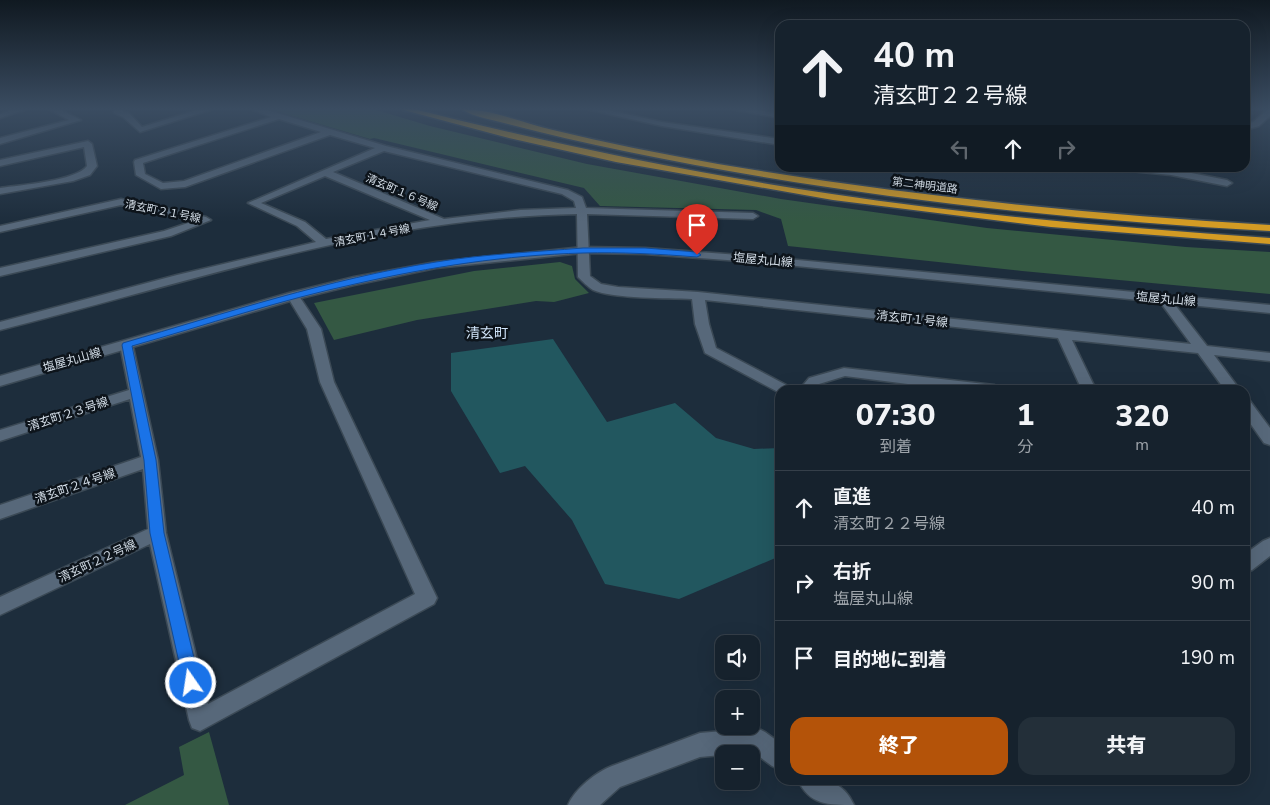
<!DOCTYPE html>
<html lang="ja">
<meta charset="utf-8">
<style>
:root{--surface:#16222d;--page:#232f39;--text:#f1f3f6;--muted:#9ea4aa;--line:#353f49;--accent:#b45309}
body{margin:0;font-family:"Nunito Sans","Noto Sans JP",sans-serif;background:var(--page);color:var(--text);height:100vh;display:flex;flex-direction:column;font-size:19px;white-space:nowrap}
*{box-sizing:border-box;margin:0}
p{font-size:16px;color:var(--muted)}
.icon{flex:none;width:28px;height:28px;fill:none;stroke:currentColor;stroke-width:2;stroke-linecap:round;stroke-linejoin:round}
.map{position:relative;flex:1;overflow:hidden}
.drawer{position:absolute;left:775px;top:385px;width:475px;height:400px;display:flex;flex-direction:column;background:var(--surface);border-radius:15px;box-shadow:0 5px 20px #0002,0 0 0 1px var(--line)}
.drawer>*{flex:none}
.banner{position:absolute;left:775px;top:20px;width:475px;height:152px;border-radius:15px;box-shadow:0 5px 20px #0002,0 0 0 1px var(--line);background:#16222d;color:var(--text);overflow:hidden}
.controls{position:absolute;left:715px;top:635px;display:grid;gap:10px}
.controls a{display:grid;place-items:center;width:45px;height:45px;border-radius:10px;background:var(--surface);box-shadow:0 5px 20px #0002,0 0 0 1px var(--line);font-size:25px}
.pin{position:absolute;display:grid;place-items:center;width:42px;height:42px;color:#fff;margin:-51px -21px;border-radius:50% 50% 50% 0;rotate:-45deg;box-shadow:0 0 5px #0007}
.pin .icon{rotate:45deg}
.me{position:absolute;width:55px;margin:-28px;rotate:347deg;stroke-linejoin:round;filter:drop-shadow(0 0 4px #0008)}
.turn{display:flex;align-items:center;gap:18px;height:105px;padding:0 15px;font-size:22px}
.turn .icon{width:65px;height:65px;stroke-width:2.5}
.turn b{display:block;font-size:35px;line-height:42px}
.lanes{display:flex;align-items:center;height:48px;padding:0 15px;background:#0003;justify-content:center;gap:25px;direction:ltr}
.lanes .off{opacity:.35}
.eta{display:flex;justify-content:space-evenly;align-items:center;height:85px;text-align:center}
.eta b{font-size:30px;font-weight:800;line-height:35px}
.button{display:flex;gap:10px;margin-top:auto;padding:10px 15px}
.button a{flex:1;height:58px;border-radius:15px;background:var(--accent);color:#fff;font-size:20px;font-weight:800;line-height:58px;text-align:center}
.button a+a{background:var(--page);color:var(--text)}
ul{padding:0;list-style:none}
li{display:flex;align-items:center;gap:15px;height:75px;padding:0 15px;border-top:1px solid var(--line)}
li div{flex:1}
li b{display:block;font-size:19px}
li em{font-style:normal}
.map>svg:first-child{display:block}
.green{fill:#345843}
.water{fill:#22575f}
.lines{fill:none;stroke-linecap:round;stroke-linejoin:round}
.street-casing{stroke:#3b4955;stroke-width:3}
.secondary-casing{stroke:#3b4955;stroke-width:3}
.highway-casing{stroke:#3b4955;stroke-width:3}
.street{fill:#57687a;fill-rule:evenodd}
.secondary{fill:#57687a;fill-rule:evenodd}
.highway{fill:#d39b24;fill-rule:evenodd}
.route{fill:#1a73e8;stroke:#114b97}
.labels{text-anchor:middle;stroke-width:5;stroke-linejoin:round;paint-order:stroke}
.far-street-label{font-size:11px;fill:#d3dde7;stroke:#0d141b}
.street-label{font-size:12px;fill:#d3dde7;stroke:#0d141b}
.neighbourhood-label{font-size:14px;fill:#d0e4f9;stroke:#0d141b}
</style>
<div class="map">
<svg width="1270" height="805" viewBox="0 0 1270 805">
<rect width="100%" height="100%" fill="#1d2d3c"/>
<path class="green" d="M269 109H373L430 126 587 164 781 199 987 228 1186 247 1270 252V294L1022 271 788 246 781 219 756 210 600 206 584 188 374 138 370 139Z
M560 262 572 266 575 279 589 293 554 302 536 301 417 320 334 340 314 303 474 271Z
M209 732 229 805H125L184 775 179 747Z"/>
<path class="water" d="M553 339 607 422 675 403 716 438 754 449 780 448V556L679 599 605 584 572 520 525 466 500 473 451 391V353Z"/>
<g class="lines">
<defs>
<path id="street" d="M14 109H27L0 118V114Z
M48 109H59L81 120 0 144V138L69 120Z
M114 109H124L123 111 129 113 142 127 200 109H213L140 132 123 117 114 113Z
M251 109H264L386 146 568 190 582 197 586 208 753 213 758 216 753 219 587 214 590 276 601 284 618 287 698 292 1191 344 1158 299 1164 295 1168 296 1207 346 1270 353V361L1214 355 1240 390H1225L1198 353 1072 340 1096 390H1082L1058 338 705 300 709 324 716 348 790 387 792 390H780V393L705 353 695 324 692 299C668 298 613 299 593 290 588 287 582 281 578 277L577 214C378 217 191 282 0 330V322L177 275 316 242 297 226 248 203 375 148 330 135 185 187 161 189 136 175 134 162 135 160 271 117ZM279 119 321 132 184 181 163 183 145 174 143 163ZM384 151 562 194 574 201 576 208 520 210 444 219 333 172ZM325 176 430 220 326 239 305 222 261 203Z
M586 109H603L662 122 780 139V145L662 126Z
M731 109H752L780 114V118Z
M1267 110H1270V116L1259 126 1245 130V125L1253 122Z
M88 141 92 144 97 166 90 175 73 181 0 194V188C20 185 76 181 87 166L84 147 0 166V160Z
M1126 168 1171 169 1227 180 1232 183 1227 186 1171 175 1131 171Z
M121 199 206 217 211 220 171 236 0 276V268L164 231 194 221 121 205 0 232V226Z
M293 292 297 293 321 329 334 382 437 598 434 604 200 731 192 728 189 720 150 544 0 615V597L148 529 143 469 0 519V505L141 457 130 399 0 441V430L129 390 120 345 122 342H132L158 460 166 533 208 704 415 594 320 382 307 329 287 296Z
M844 368 994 385 999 387 1001 390H955L845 376 819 384 814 390H799L809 378Z
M1245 400 1250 401 1270 428V445L1264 443 1245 416Z
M1270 538V556L1252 570 1245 572V554L1263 541Z
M757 728 765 732 780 743V770L772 766 753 752 700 757 620 787 600 805H568C575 789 596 772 612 766L700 733Z
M798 780C822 780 842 778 854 805 829 805 809 805 798 780Z"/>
<path id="secondary" d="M583 247 645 248 766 257 1270 305V313L766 263 645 254 583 253 436 268 354 285 297 299 0 386V376L289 293 354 277 436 262Z"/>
<path id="highway" d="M400 109H414C552 144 691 173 832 194 978 216 1124 228 1270 238V244L1051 227 833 200 616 162 509 138Z
M461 109C491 109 523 123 553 130 607 143 662 154 718 164 901 195 1085 214 1270 225V231C1053 219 837 195 624 151 585 143 546 134 508 124 493 120 474 117 461 109Z"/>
</defs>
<use href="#street" class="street-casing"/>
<use href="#secondary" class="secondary-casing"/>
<use href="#highway" class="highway-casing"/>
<use href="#street" class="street"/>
<use href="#secondary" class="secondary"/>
<use href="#highway" class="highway"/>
</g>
<linearGradient id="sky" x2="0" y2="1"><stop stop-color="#101921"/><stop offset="0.49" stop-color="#3a4c61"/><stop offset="1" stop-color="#3a4c61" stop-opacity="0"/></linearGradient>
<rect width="1270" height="222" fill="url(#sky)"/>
<path class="route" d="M583 248H645L697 252 701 255 697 257C659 254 621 252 583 253 507 255 429 267 355 284 280 300 206 325 132 346L156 460 164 533 200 683 197 689 191 691 185 689 150 533 144 460 122 345 123 343C226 313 329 279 436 262 484 254 534 252 583 248Z"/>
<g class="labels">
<g class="far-street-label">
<text transform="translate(925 185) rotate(7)" y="4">第二神明道路</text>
<text transform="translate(402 192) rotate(23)" y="4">清玄町１６号線</text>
<text transform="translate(163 211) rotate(11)" y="4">清玄町２１号線</text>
<text transform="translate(372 235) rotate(-11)" y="4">清玄町１４号線</text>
</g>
<g class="street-label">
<text transform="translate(763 260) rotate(5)" y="4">塩屋丸山線</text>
<text transform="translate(1166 299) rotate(5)" y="4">塩屋丸山線</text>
<text transform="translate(912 319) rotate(6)" y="4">清玄町１号線</text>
<text transform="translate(72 360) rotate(-16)" y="4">塩屋丸山線</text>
<text transform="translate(68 414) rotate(-18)" y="4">清玄町２３号線</text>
<text transform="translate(75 486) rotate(-19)" y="4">清玄町２４号線</text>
<text transform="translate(97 561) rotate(-25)" y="4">清玄町２２号線</text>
</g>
<g class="neighbourhood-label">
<text x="487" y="338">清玄町</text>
</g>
</g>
</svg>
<div class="controls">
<a><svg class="icon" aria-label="sound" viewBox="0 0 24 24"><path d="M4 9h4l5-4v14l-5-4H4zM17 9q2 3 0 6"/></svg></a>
<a>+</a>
<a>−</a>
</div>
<div class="pin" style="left:697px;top:255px;background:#d93025"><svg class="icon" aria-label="arrive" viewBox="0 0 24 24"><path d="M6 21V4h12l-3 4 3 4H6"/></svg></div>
<svg class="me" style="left:191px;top:683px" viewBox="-20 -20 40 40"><circle r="17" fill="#1a73e8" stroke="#fff" stroke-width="3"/><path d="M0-11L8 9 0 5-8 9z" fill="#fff"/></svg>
<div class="banner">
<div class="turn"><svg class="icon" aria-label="ahead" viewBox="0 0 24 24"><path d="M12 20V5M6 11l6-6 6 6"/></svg><div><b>40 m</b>清玄町２２号線</div></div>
<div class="lanes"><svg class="icon off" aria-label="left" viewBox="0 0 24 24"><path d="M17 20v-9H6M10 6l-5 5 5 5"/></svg><svg class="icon" aria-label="ahead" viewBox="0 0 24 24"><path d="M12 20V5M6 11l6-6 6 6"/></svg><svg class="icon off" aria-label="right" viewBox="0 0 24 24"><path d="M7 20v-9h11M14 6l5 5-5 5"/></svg></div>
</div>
<section class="drawer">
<div class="eta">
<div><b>07:30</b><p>到着</p></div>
<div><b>1</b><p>分</p></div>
<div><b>320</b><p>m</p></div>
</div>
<ul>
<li><svg class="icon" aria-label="ahead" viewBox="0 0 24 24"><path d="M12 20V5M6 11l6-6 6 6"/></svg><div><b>直進</b><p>清玄町２２号線</p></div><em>40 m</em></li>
<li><svg class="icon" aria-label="right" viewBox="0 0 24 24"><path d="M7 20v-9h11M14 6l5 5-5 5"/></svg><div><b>右折</b><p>塩屋丸山線</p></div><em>90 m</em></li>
<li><svg class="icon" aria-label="arrive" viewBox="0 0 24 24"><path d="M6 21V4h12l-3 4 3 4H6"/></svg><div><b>目的地に到着</b></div><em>190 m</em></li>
</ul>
<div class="button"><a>終了</a><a>共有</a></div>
</section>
</div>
